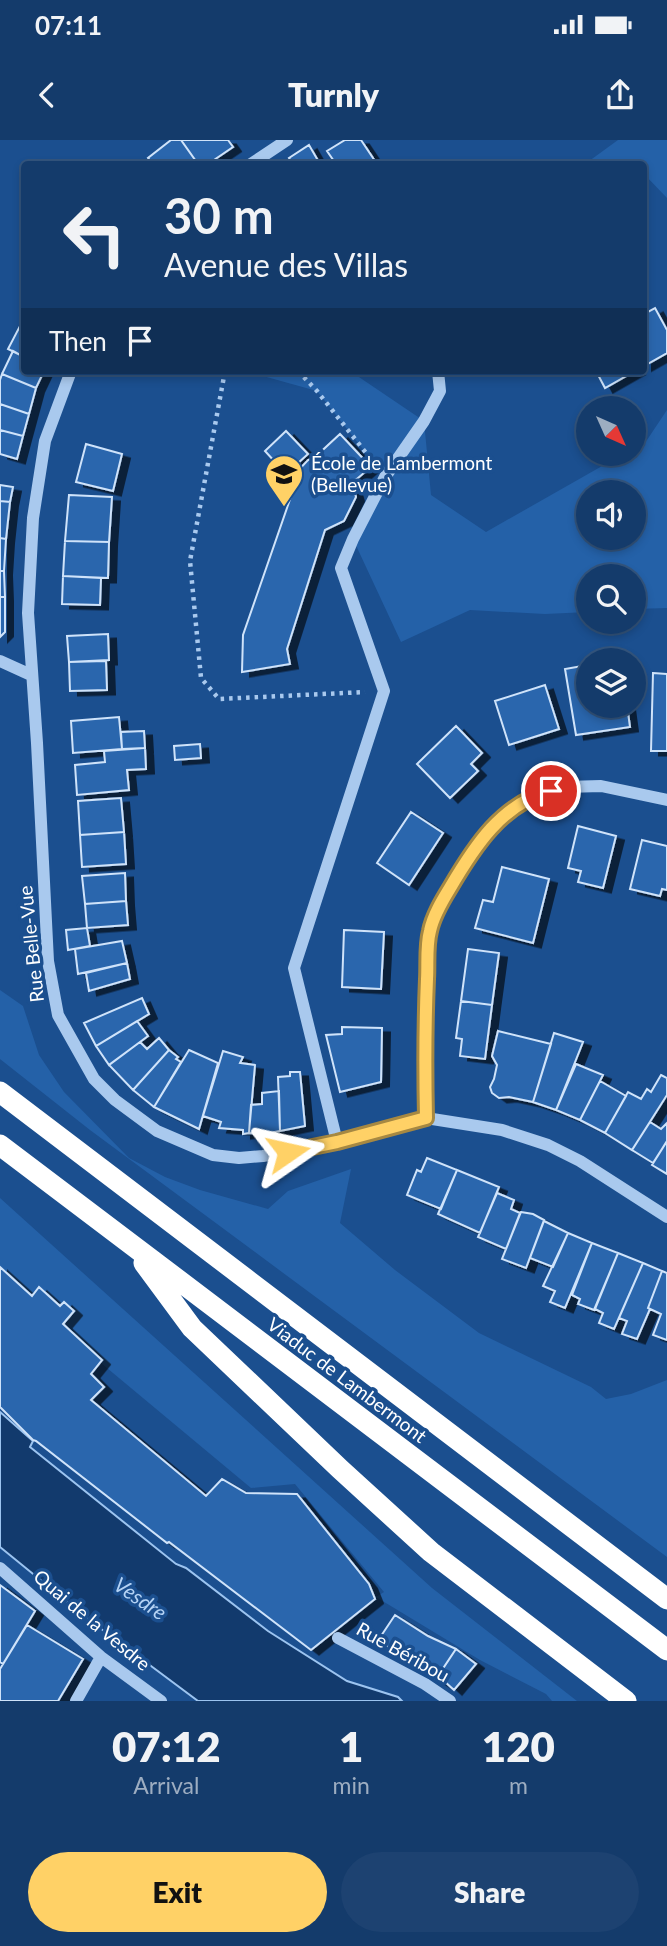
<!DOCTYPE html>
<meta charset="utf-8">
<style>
:root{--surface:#143b6b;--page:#1d4271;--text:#f1f3f6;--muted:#9dadc1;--line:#33557e;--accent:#ffd166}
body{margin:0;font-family:Lato,sans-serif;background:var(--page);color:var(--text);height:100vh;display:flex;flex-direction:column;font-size:26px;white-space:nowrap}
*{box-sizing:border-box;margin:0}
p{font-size:23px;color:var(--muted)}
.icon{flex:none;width:38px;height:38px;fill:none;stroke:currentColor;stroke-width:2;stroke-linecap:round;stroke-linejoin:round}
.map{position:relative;height:1561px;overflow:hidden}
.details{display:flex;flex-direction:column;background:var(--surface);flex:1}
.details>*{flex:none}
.banner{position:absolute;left:21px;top:21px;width:626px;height:214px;border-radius:7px;box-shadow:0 4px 10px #0003,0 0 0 2px var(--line);background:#143b6b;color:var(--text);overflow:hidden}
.needle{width:46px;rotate:135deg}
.buttons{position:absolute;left:576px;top:256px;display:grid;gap:14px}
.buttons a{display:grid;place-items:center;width:70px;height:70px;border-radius:50%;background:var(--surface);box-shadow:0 4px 10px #0003,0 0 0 2px var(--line);font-size:35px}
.pin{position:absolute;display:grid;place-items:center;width:60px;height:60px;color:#fff;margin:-30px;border:4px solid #fff;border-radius:50%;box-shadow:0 2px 7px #0007}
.me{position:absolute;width:77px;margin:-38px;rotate:79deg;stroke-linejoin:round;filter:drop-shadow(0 0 5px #0008)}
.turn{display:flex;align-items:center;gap:24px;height:147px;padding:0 28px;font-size:32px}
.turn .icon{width:91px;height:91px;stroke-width:2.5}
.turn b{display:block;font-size:49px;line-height:60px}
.then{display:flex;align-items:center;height:66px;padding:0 28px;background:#0003;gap:14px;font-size:26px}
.eta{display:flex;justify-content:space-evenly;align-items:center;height:119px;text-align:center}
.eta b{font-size:42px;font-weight:800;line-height:49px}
.cta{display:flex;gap:14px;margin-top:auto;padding:14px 28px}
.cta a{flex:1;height:80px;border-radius:42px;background:var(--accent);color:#111;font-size:28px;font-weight:800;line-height:80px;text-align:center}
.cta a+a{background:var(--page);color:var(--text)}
.status{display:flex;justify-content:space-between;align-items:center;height:49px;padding:0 35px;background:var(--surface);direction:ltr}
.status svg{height:19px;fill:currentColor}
header{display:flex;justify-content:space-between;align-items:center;height:91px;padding:0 28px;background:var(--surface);font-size:32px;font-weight:800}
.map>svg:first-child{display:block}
.green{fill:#2461a8;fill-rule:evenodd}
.water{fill:#123a6d;stroke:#9cc4f0;stroke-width:2}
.building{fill:#2a66ad;stroke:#cfe3fa;stroke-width:2;filter:url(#shadow)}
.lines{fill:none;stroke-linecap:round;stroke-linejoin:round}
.path{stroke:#a9c9ee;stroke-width:4.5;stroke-dasharray:3.5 5;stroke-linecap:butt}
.minor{stroke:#a9c9ee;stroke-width:12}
.highway{stroke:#fff;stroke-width:21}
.route-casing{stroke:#a68842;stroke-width:18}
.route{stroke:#ffd166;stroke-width:12}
.labels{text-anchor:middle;stroke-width:7;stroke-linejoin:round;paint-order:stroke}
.poi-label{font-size:19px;fill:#fff;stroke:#1b4f8f;text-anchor:start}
.street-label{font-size:19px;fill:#fff;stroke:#1b4f8f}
.water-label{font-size:21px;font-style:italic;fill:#b5d3f5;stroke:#1b4f8f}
</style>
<div class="status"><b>07:11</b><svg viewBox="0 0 49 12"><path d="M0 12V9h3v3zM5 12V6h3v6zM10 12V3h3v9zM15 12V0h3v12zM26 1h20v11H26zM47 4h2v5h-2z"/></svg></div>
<header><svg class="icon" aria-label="back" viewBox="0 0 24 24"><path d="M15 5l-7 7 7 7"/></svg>Turnly<svg class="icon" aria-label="share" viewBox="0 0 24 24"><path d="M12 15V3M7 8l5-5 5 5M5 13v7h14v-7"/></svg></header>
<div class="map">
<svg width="667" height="1561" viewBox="0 0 667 1561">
<defs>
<filter id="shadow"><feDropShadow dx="8" dy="4.5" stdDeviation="0" flood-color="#0009"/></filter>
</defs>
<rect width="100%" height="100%" fill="#1b4f8f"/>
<path class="green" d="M618 0H667V58L644 34V24H585Z
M245 231H350L424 281 431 355 486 392 625 313H634V308L647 300 667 270V468L634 469V436H588V472L545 474 470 470 401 502 353 399 385 337 317 251ZM588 352H634V397H588Z
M0 850 23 866 39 915 64 952 129 1018 165 1037 200 1050 268 1069 288 1051 351 1029 340 1083 395 1130 479 1193 591 1247 606 1259 631 1254 667 1240V1417L90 990 0 919Z
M0 1058 432 1448 577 1561H552L546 1554 480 1520 376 1457 384 1452 295 1344 251 1348 101 1223 0 1130Z"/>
<path class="water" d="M0 1272 33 1301 30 1307 176 1424 186 1428 268 1491 347 1541 398 1557 402 1561H198L92 1482 0 1407Z"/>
<path class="building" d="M171 0H181L198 24H153L148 18Z
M181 0H228L233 7 208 24H198Z
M345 0H361L377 24H336L327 11Z
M309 5 320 24H293L289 18Z
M655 168 667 190V213L644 226V174Z
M20 186 24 188V217L8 209Z
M13 211 24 217V231H44L36 248 2 234Z
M596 231H635L605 248Z
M2 234 36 248 29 274 0 264V240Z
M0 264 29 274 23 296 0 290Z
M0 290 23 296 17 319 0 314Z
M286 291 308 314 286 334 265 311Z
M340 294 371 327 352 343 356 357 344 381 325 390 287 509 290 524 242 532 243 495 296 342 292 337 308 320 314 318Z
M86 304 122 314 113 351 76 342Z
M0 345 13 347 10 362 0 361Z
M69 355 112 357 109 402 65 401Z
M0 361 10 362 6 399 0 398Z
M0 398 6 399 4 431H0Z
M65 401 109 402 108 438 63 436Z
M0 431H4L5 457H0Z
M63 436 101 438 100 465 62 464Z
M0 457H5V492L0 497Z
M108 494 109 520 69 522 67 496Z
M106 521 107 550 70 551 69 522Z
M588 525V565H627L630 587 576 595 565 529Z
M653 533 667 534V611H651Z
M545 545 559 589 509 605 495 561Z
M119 577 122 609 73 613 71 581Z
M456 586 482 613 471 624 478 631 450 658 417 624Z
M144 591 145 608 122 609 121 592Z
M200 604 201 618 175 620 174 606Z
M145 608 146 629 127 630 129 650 77 655 75 625 105 622 104 611Z
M121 658 124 692 80 695 78 661Z
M411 672 443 693 409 745 377 723Z
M578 686 616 696 603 748 578 742 581 731 568 728Z
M124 692 126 724 82 727 80 695Z
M642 700 667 706V750L662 749 660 756 630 749Z
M502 727 549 739 533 803 475 788 483 760 493 762Z
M125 733 126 761 85 764 82 736Z
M126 761 128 785 87 788 85 764Z
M87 788 90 806 68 810 66 790Z
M344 790 384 792 381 849 342 847Z
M122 801 127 823 78 834 75 809Z
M468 809 499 813 492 865 461 861Z
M127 823 130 839 89 851 86 833Z
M142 858 149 874 96 906 84 883Z
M461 861 492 865 485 919 460 916 462 899 456 898Z
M137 881 148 896 109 925 96 906Z
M342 887 382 888 381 942 340 952 326 895 342 894Z
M498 891 551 904 533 962 509 957 499 958 492 953 490 947 494 939 497 925 492 916Z
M554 893 583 902 556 970 533 962Z
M159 898 169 910 133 950 109 925 140 902 147 909Z
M169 910 178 917 176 919 181 922 154 967 133 950Z
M189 910 218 923 199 989 154 967Z
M223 911 243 917 240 923 255 925 249 993 243 994V990L219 988 221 982 203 976Z
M576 924 603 935 580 980 556 970Z
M290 932H300L305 986 280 991 278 937 290 936Z
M661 935 667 938V955L632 1010 605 993 628 952 641 959 647 949 651 952Z
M600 941 626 956 605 993 580 980Z
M279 951 280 991 264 994 249 993 251 965 262 964V953Z
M650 982 661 989 667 983V1001L653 1023 632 1010Z
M667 1001V1034L652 1025Z
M427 1018 457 1030 441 1069 407 1055 417 1030 421 1032Z
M457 1030 499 1047 480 1093 438 1074Z
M497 1053 514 1060 511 1069 520 1073 506 1109 478 1097Z
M521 1072 533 1074 544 1080 526 1128 502 1119Z
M544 1081 568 1093 553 1127 530 1118Z
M568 1093 592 1103 565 1168 550 1162 555 1151 543 1146Z
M592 1103 618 1113 594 1170 578 1164 580 1159 572 1155Z
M618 1113 643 1123 614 1189 599 1183 603 1173 595 1169Z
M643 1123 662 1131 648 1168 650 1169 637 1199 622 1194 627 1181 619 1178Z
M0 1127 32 1156 39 1147 60 1166 64 1162 74 1171 63 1184 102 1220 91 1234 104 1247 91 1260 206 1356 222 1339 246 1353 297 1354 369 1444 375 1459 311 1510 169 1402 167 1403 36 1301 33 1300 0 1267Z
M662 1131 667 1133V1200L653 1195 661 1174 648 1168Z
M0 1445 35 1471 3 1524 0 1522Z
M395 1475 428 1496 456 1509 436 1539 392 1510 379 1499Z
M27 1485 83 1519 58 1561H0V1529Z
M456 1509 476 1524 454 1550 443 1540V1543L436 1539Z"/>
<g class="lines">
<path class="path" d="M225 231 190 421 201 538 219 559 365 552
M298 231 317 251 374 323"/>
<path class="minor" d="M251 24 287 0
M71 231 45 301 33 378 28 473 37 603 48 821 58 875 94 939 115 960 157 991 213 1015 239 1018 263 1016 337 1002 426 978 502 990 548 1005 580 1021 667 1077
M0 521 31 535
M426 978 424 931 429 791 441 763 459 732 488 690 510 670 535 655 566 647 601 646 667 660
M337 1002 294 828 384 551 341 428 353 399 385 337 424 281 440 251 438 231
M0 1428 101 1517 161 1561
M338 1498 425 1544 450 1561
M76 1561 101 1517"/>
<path class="highway" d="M0 952 667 1459
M0 1005 667 1510
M144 1123 192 1188 340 1329 431 1412 626 1561"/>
</g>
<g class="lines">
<defs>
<path id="route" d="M288 1012 337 1002 426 978C425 932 425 886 427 839 428 824 426 806 430 791 433 776 442 761 450 748 474 707 502 663 551 651"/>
</defs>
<use href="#route" class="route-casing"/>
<use href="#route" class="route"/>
</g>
<defs>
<symbol id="school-pin" viewBox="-11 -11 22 30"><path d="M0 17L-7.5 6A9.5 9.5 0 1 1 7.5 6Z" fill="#ffd166" stroke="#1b4f8f"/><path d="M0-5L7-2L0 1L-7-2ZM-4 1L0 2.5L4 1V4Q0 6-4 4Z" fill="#111"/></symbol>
</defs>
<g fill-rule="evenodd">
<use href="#school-pin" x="262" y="312" width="44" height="60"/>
</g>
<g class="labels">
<g class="poi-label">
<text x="311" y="330">École de Lambermont<tspan x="311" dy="22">(Bellevue)</tspan></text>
</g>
<g class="street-label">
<text transform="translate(31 804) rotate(-96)" y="7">Rue Belle-Vue</text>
<text transform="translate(347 1240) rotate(37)" y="7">Viaduc de Lambermont</text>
<text transform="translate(92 1480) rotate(40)" y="7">Quai de la Vesdre</text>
<text transform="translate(403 1512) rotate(29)" y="7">Rue Béribou</text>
</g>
<g class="water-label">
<text transform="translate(140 1459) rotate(34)" y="7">Vesdre</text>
</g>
</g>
</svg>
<div class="buttons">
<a><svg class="needle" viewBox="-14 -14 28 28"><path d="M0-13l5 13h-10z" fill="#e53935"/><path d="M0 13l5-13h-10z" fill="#9dadc1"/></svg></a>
<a><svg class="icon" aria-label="sound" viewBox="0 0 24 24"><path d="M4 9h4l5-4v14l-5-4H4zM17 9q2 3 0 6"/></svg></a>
<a><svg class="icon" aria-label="search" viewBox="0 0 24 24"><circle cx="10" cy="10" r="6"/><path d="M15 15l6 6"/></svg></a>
<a><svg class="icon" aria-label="layers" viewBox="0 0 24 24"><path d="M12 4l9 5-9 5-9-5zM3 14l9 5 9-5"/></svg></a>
</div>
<div class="pin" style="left:551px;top:651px;background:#d93025"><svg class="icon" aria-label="arrive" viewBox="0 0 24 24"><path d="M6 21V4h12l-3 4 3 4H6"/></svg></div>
<svg class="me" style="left:288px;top:1012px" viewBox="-20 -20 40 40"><path d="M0-17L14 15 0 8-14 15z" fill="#ffd166" stroke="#fff" stroke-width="4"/></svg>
<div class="banner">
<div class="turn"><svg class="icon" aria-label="left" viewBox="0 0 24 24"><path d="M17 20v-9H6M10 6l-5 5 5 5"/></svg><div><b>30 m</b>Avenue des Villas</div></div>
<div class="then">Then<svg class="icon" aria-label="arrive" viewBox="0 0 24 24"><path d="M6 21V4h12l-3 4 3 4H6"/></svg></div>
</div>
</div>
<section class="details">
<div class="eta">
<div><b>07:12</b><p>Arrival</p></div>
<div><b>1</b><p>min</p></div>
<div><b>120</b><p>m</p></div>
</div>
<div class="cta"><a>Exit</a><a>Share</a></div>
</section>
